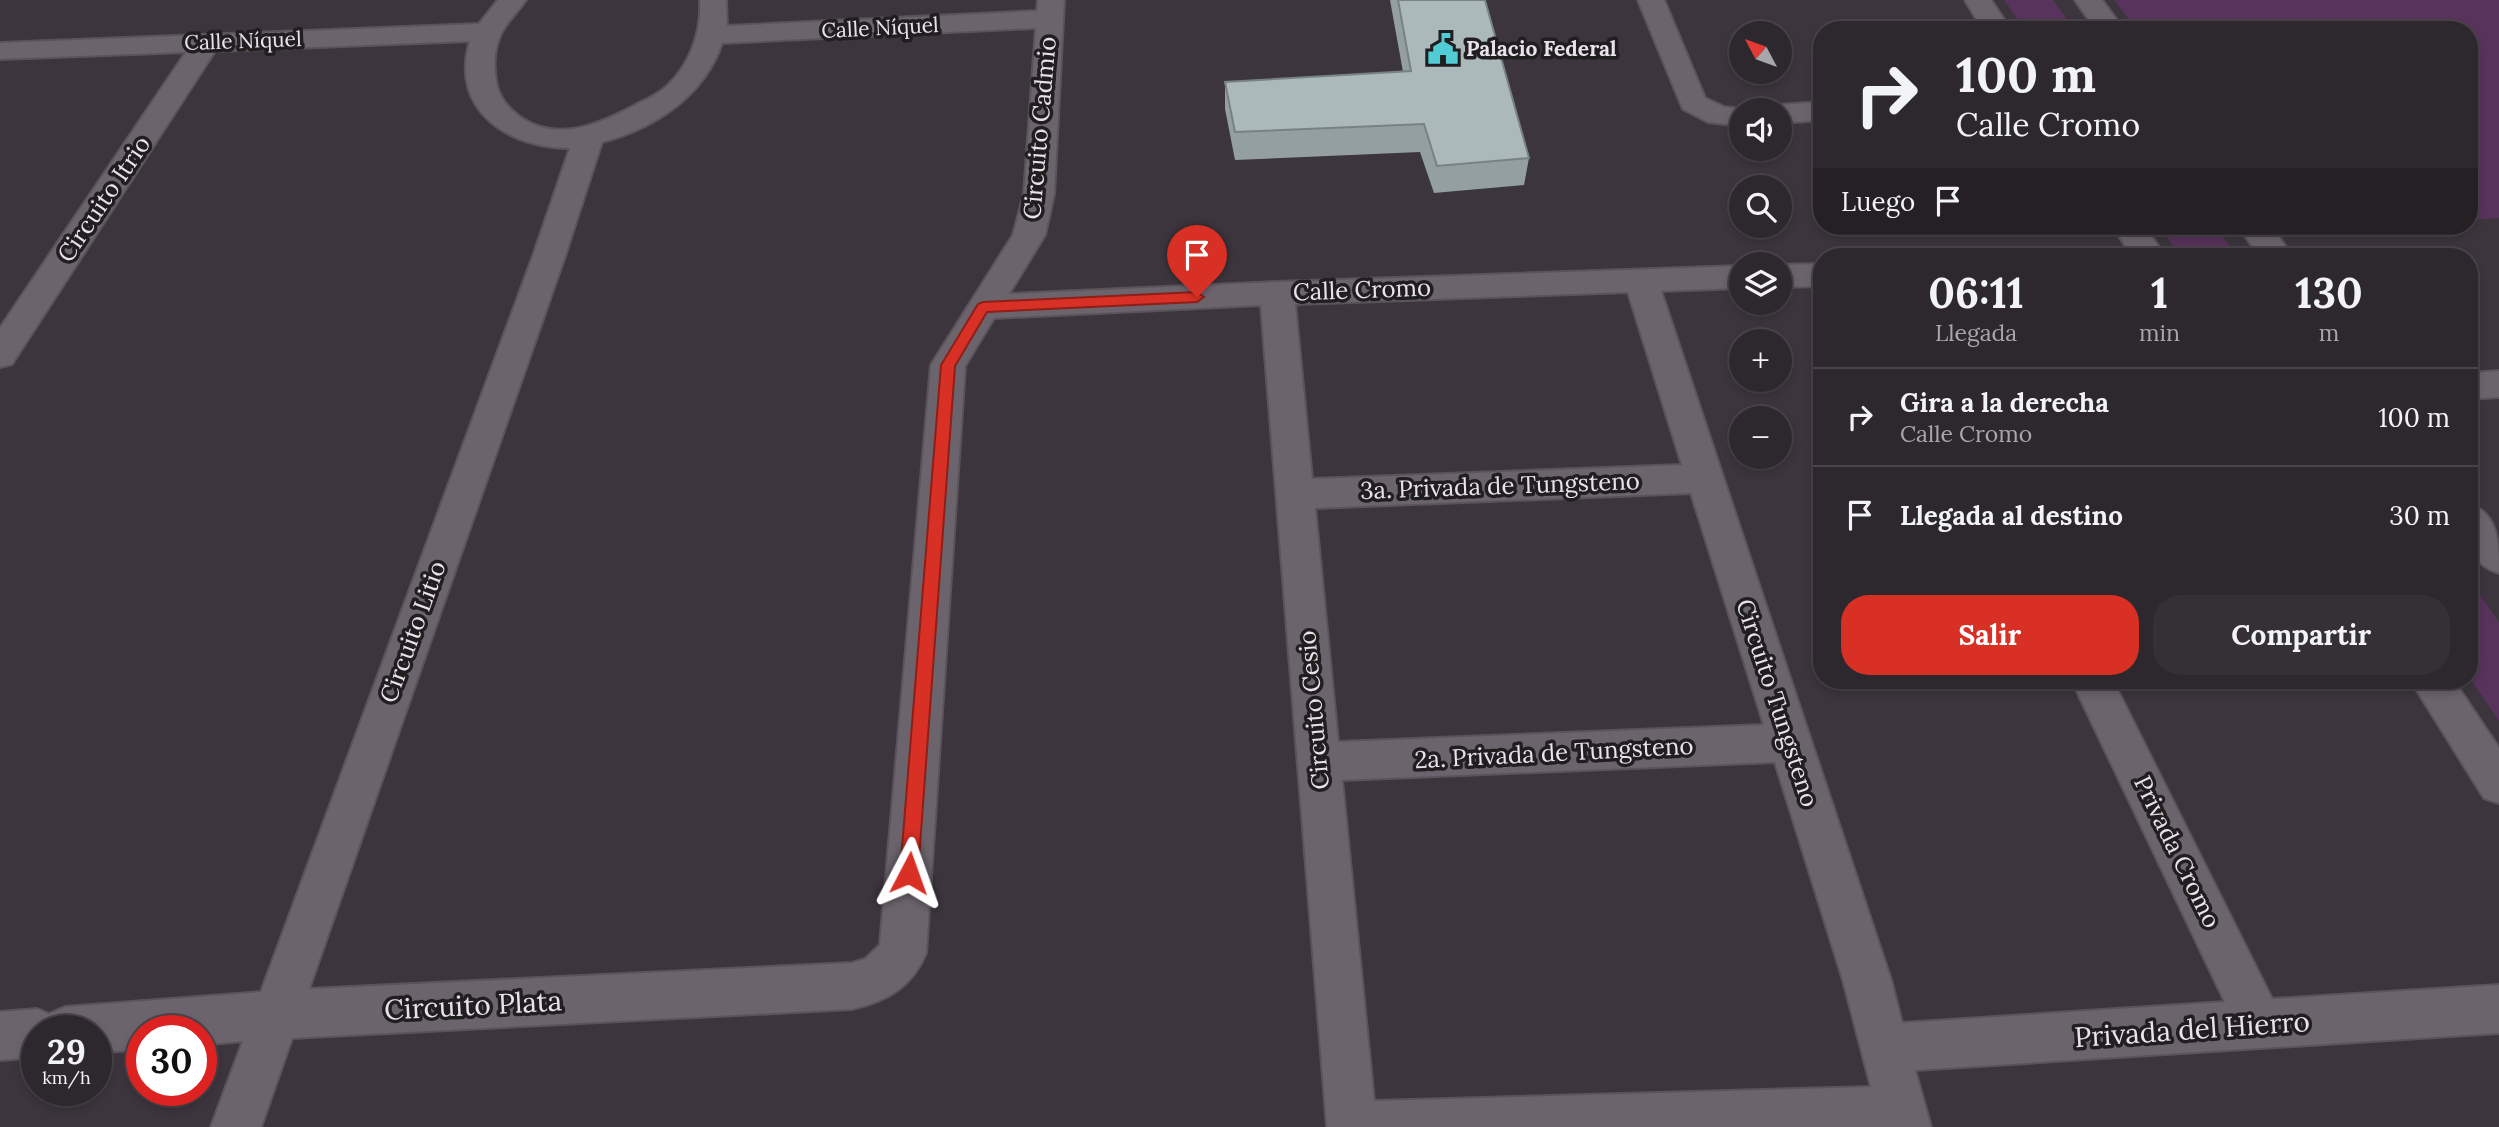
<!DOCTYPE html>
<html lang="es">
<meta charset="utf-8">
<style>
:root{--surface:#2d282e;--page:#353036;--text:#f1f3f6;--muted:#a7a6aa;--line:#48444a;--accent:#d93025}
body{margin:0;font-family:Lora,serif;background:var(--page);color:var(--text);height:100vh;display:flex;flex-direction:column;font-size:26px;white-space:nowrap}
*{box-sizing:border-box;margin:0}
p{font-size:23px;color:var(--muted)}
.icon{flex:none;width:38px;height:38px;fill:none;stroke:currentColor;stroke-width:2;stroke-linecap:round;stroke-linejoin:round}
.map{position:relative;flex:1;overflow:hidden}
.side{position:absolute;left:1813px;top:248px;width:665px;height:441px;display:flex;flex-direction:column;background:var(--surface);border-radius:28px;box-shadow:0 4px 10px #0003,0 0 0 2px var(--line)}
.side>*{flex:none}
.hud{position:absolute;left:1813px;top:21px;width:665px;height:214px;border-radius:28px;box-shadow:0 4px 10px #0003,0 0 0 2px var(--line);background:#2d282e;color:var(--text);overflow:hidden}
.needle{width:46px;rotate:311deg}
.tools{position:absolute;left:1729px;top:21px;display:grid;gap:14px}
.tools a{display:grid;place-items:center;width:63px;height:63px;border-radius:50%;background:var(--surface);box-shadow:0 4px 10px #0003,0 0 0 2px var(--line);font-size:35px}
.speed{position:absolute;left:21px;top:1015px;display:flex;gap:14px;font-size:35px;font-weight:700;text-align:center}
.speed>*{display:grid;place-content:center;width:91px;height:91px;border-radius:50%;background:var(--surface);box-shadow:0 4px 10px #0003,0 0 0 2px var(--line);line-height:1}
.speed small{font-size:18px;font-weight:400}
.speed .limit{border:10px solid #d22;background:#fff;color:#111}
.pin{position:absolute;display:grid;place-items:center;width:60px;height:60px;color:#fff;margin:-72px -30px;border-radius:50% 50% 50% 0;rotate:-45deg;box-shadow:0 0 7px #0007}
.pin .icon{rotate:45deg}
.me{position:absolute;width:77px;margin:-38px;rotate:4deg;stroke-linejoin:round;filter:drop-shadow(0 0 5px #0008)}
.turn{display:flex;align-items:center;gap:24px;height:147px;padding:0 28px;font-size:32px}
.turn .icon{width:91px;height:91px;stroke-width:2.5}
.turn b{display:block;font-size:49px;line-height:60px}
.then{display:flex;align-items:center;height:66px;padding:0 28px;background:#0003;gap:14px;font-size:26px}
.eta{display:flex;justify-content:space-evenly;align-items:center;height:119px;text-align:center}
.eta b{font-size:42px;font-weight:700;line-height:49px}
.cta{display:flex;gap:14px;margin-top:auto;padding:14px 28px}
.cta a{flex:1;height:80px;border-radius:28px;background:var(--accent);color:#fff;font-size:28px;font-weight:700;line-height:80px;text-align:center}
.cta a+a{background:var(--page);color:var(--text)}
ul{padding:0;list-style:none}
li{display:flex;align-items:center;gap:21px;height:98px;padding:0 28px;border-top:2px solid var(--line)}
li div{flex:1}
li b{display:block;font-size:26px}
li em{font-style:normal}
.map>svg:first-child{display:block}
.green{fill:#58335b}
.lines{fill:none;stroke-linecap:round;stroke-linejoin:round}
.street-casing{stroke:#5a545a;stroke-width:4}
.street{fill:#6c646d;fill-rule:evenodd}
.wall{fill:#939fa0}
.building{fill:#abb9ba;stroke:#788282;stroke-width:2}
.route{fill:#d93025;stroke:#8d1f18;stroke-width:2}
.labels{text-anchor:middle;stroke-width:7;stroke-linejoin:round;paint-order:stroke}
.far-street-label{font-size:21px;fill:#e7e3e8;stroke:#211e21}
.far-poi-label{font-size:21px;font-weight:bold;fill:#e7e3e8;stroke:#211e21;text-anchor:start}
.street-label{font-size:24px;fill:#e7e3e8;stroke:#211e21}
.near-street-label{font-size:28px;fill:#e7e3e8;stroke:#211e21}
</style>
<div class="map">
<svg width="2499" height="1127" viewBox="0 0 2499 1127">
<rect width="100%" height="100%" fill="#3c353d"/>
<path class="green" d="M2004 0H2053L2075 30H2025Z
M2114 0H2499V218L2469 220V30H2137Z
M2159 226H2215L2238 257H2181Z
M2469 580 2499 622V721L2469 677Z"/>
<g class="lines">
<defs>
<path id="street" d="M498 0H526C518 12 507 21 501 34 493 51 493 68 497 86 501 101 511 111 523 119 561 143 604 122 639 103 648 99 658 94 666 87 690 65 702 32 700 0H726L727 26 1037 11 1038 0H1064L1054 194 1045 235 1009 294 1277 282 1741 266V288L1661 291 1891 980 1902 1023 2225 1002 2072 681H2113L2272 999 2499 985V1033L1915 1070 1931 1127H1327L1261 305 994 318 965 366 926 953C912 987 887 1001 852 1009L292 1038 261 1127H211L243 1041 201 1045V1031H142V1049L96 1053V1031H37V1057L0 1060V1012L37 1009 49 1014 65 1007 261 992 533 256 570 148C508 148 449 110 470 41L215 51 12 364 0 367V328L186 52 0 59V43L479 24ZM1036 28 1024 194 1013 235 931 365 880 945 865 959 852 963 309 989 565 256 602 142C655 128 704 96 722 43ZM1628 292 1682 465 1312 479 1295 304ZM1691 493 1764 725 1338 742 1315 508ZM1775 762 1843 980 1871 1087 1374 1101 1342 780Z
M1638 0H1664L1705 98 1724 107 1750 110H1741V126L1708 122 1683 109Z
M1965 0H1991L2011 30H1983Z
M2075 0H2102L2124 30H2096Z
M1822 102V120L1780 123V110H1768L1780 105Z
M2112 226H2144L2166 257H2133Z
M2238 226H2271L2293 257H2260Z
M1822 264V286L1780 287V265Z
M2499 371V397L2469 399V373Z
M2469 503C2499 515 2499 543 2499 573 2464 562 2469 534 2469 503Z
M2411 681H2454L2499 748V803L2484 798Z"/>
</defs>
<use href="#street" class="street-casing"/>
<use href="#street" class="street"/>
</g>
<path class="wall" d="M1390 0H1485L1529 158 1524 185 1434 193 1420 152 1235 160 1225 109V82L1403 72Z"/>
<path class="building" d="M1398 0H1485L1529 158 1437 166 1424 124 1235 132 1225 82 1411 71Z"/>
<path class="route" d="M1197 292 1204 297 1197 302 987 312 955 366 918 873 915 879 909 882 902 879 900 873 941 365 978 304 983 302Z"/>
<defs>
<symbol id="civic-bare" viewBox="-9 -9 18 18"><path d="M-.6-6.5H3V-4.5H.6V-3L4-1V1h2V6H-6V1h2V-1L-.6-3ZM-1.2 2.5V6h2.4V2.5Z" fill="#51ccd4" stroke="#211e21" stroke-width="2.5" paint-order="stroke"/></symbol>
</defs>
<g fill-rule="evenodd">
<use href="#civic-bare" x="1421" y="27" width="44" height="44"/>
</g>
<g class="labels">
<g class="far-street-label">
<text transform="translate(880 28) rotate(-3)" y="7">Calle Níquel</text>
<text transform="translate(243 41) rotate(-2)" y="7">Calle Níquel</text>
</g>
<g class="far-poi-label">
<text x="1466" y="56">Palacio Federal</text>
</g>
<g class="street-label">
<text transform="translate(1040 128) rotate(-85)" y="8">Circuito Cadmio</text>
<text transform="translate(104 199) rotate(-56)" y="8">Circuito Itrio</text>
<text transform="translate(1362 290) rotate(-2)" y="8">Calle Cromo</text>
<text transform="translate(1500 486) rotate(-2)" y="8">3a. Privada de Tungsteno</text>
<text transform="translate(413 632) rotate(-70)" y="8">Circuito Litio</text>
<text transform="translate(1777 703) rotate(72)" y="8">Circuito Tungsteno</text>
<text transform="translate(1314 710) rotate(-95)" y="8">Circuito Cesio</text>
<text transform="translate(1554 753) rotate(-3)" y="8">2a. Privada de Tungsteno</text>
<text transform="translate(2177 852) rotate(64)" y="8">Privada Cromo</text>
</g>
<g class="near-street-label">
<text transform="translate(473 1005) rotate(-3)" y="10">Circuito Plata</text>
<text transform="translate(2192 1029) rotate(-4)" y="10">Privada del Hierro</text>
</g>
</g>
</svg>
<div class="tools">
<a><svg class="needle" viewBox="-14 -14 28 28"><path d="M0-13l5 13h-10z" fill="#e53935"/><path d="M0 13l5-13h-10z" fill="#a7a6aa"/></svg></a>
<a><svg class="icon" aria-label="sound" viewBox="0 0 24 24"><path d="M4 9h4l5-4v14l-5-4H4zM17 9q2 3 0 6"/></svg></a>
<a><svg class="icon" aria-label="search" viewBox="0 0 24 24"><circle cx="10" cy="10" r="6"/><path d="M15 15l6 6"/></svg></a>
<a><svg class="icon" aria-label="layers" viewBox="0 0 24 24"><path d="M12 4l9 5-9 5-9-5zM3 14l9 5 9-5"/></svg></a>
<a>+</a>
<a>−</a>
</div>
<div class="speed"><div>29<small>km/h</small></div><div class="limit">30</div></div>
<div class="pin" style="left:1197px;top:297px;background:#d93025"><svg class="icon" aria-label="arrive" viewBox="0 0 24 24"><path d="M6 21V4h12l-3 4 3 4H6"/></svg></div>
<svg class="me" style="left:909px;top:873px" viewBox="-20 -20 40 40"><path d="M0-17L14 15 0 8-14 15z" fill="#d93025" stroke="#fff" stroke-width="4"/></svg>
<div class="hud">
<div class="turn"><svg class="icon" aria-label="right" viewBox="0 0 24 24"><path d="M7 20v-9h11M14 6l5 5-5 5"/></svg><div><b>100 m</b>Calle Cromo</div></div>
<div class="then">Luego<svg class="icon" aria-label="arrive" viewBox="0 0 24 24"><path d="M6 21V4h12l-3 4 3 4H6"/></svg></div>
</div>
<section class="side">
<div class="eta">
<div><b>06:11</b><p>Llegada</p></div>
<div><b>1</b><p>min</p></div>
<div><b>130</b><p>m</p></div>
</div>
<ul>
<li><svg class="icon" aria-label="right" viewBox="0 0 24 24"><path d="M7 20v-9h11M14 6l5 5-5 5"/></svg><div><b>Gira a la derecha</b><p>Calle Cromo</p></div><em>100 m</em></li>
<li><svg class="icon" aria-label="arrive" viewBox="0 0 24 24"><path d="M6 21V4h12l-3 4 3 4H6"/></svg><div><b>Llegada al destino</b></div><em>30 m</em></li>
</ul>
<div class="cta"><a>Salir</a><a>Compartir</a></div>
</section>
</div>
